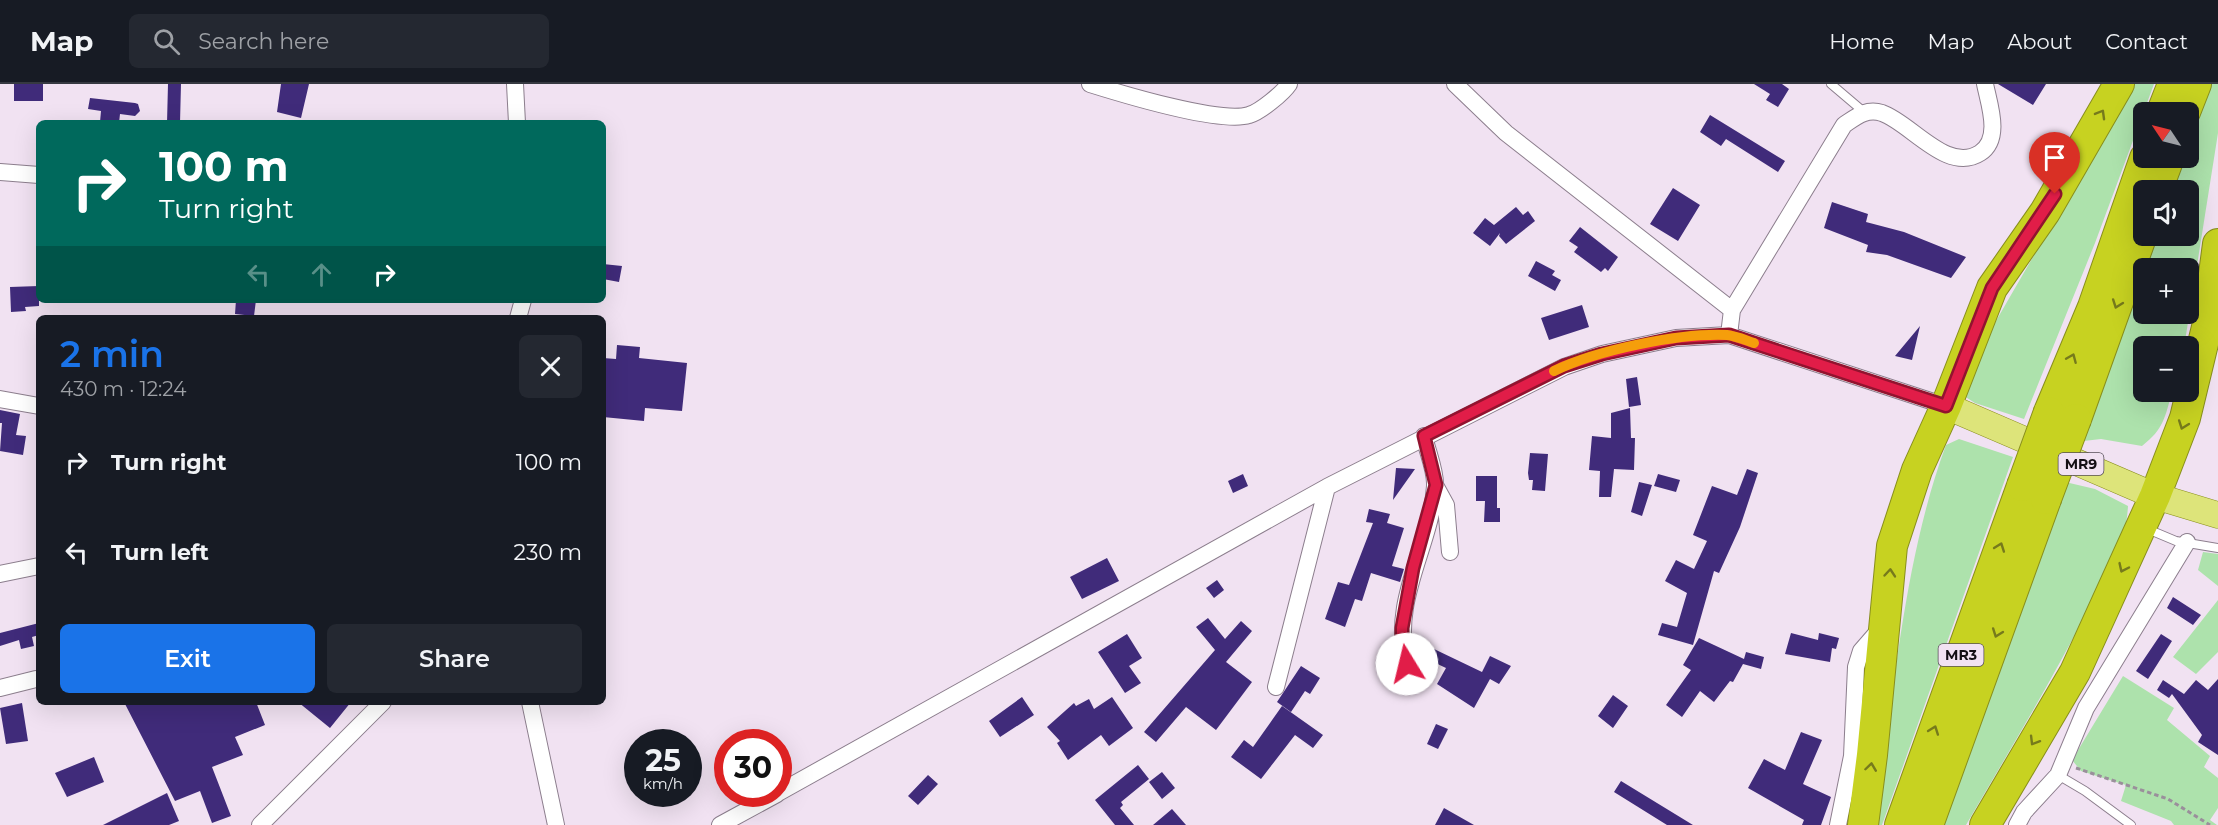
<!DOCTYPE html>
<meta charset="utf-8">
<style>
:root{--surface:#171b24;--page:#242831;--text:#f1f3f6;--muted:#9ea1a6;--line:#363941;--accent:#1a73e8}
body{margin:0;font-family:Montserrat,sans-serif;background:var(--page);color:var(--text);height:100vh;display:flex;flex-direction:column;font-size:22px;white-space:nowrap}
*{box-sizing:border-box;margin:0}
p{font-size:20px;color:var(--muted)}
.icon{flex:none;width:33px;height:33px;fill:none;stroke:currentColor;stroke-width:2;stroke-linecap:round;stroke-linejoin:round}
.map{position:relative;flex:1;overflow:hidden}
.panel{position:absolute;left:36px;top:231px;width:570px;height:390px;display:flex;flex-direction:column;background:var(--surface);border-radius:9px;box-shadow:0 6px 24px #0002}
.panel>*{flex:none}
.hud{position:absolute;left:36px;top:36px;width:570px;height:183px;border-radius:9px;box-shadow:0 6px 24px #0002;background:#00695c;color:#fff;overflow:hidden}
.needle{width:39px;rotate:305deg}
.buttons{position:absolute;left:2133px;top:18px;display:grid;gap:12px}
.buttons a{display:grid;place-items:center;width:66px;height:66px;border-radius:9px;background:var(--surface);box-shadow:0 6px 24px #0002;font-size:30px}
.speed{position:absolute;left:624px;top:645px;display:flex;gap:12px;font-size:30px;font-weight:700;text-align:center}
.speed>*{display:grid;place-content:center;width:78px;height:78px;border-radius:50%;background:var(--surface);box-shadow:0 6px 24px #0002;line-height:1}
.speed small{font-size:15px;font-weight:400}
.speed .limit{border:9px solid #d22;background:#fff;color:#111}
.pin{position:absolute;display:grid;place-items:center;width:51px;height:51px;color:#fff;margin:-62px -26px;border-radius:50% 50% 50% 0;rotate:-45deg;box-shadow:0 0 6px #0007}
.pin .icon{rotate:45deg}
.me{position:absolute;width:66px;margin:-33px;rotate:351deg;stroke-linejoin:round;filter:drop-shadow(0 0 4px #0008)}
.turn{display:flex;align-items:center;gap:21px;height:126px;padding:0 24px;font-size:27px}
.turn .icon{width:78px;height:78px;stroke-width:2.5}
.turn b{display:block;font-size:42px;line-height:51px}
.lanes{display:flex;align-items:center;height:57px;padding:0 24px;background:#0003;justify-content:center;gap:30px;direction:ltr}
.lanes .off{opacity:.35}
.round{display:grid;place-items:center;flex:none;width:63px;height:63px;border-radius:9px;background:var(--page)}
.headline{display:flex;align-items:center;justify-content:space-between;height:102px;padding:0 24px}
h1{font-size:36px;font-weight:600;line-height:45px;color:var(--accent)}
.cta{display:flex;gap:12px;margin-top:auto;padding:12px 24px}
.cta a{flex:1;height:69px;border-radius:9px;background:var(--accent);color:#fff;font-size:24px;font-weight:600;line-height:69px;text-align:center}
.cta a+a{background:var(--page);color:var(--text)}
ul{padding:0;list-style:none}
li{display:flex;align-items:center;gap:18px;height:90px;padding:0 24px}
li div{flex:1}
li b{display:block;font-size:22px}
li em{font-style:normal}
header{display:flex;align-items:center;gap:36px;box-sizing:border-box;height:84px;padding:0 30px;background:var(--surface);border-bottom:2px solid var(--line)}
header strong{font-size:28px}
nav{display:flex;gap:33px;margin-inline-start:auto;font-size:21px}
.search{width:420px;height:54px;background:var(--page);display:flex;align-items:center;gap:15px;box-sizing:border-box;padding:0 21px;border-radius:9px;color:var(--muted);font-size:22px}
.map>svg:first-child{display:block}
.green{fill:#ade2ac;fill-rule:evenodd}
.building{fill:#402b7a}
.lines{fill:none;stroke-linecap:round;stroke-linejoin:round}
.service-casing{stroke:#8c7e8d;stroke-width:10}
.minor-casing{stroke:#8c7e8d;stroke-width:18}
.primary-casing{stroke:#888e1d;stroke-width:27}
.motorway-casing{stroke:#888e1d;stroke-width:32}
.path{stroke:#9a8f9b;stroke-width:3;stroke-dasharray:4.5 3;stroke-linecap:butt}
.service{stroke:#fff;stroke-width:8}
.minor{stroke:#fff;stroke-width:16}
.primary{stroke:#dde47a;stroke-width:26}
.motorway{stroke:#c7d221;stroke-width:30}
.motorway-bridge-casing{stroke:#888e1d;stroke-width:32;stroke-linecap:butt}
.motorway-bridge{stroke:#c7d221;stroke-width:30}
.oneway{stroke:#767a1c}
.route-casing{stroke:#92132f;stroke-width:15}
.route{stroke:#e11d48;stroke-width:10}
.slow{stroke:#f59e0b;stroke-width:10}
.labels{text-anchor:middle;stroke-width:6;stroke-linejoin:round;paint-order:stroke}
.shield{fill:#f1e2f2;stroke:#564e57;stroke-width:1.5}
.shield-label{font-size:14px;font-weight:bold;fill:#140f15}
</style>
<header>
<strong>Map</strong>
<div class="search"><svg class="icon" aria-label="search" viewBox="0 0 24 24"><circle cx="10" cy="10" r="6"/><path d="M15 15l6 6"/></svg>Search here</div>
<nav><a>Home</a><a>Map</a><a>About</a><a>Contact</a></nav>
</header>
<div class="map">
<svg width="2218" height="741" viewBox="0 0 2218 741">
<rect width="100%" height="100%" fill="#f1e2f2"/>
<path class="green" d="M2133 0H2154L2095 159 2024 335 1975 319 1964 312 1989 249Z
M2209 0H2218V49L2186 251 2183 262H2144V308H2172C2165 333 2164 345 2142 362L2101 355 2075 358 2150 152H2188V106H2167L2180 74H2188L2189 51ZM2144 184H2188V230H2144Z
M1959 355 2013 373 1882 741H1874C1893 618 1903 477 1946 361Z
M2061 397 2095 405 2128 422C2126 465 2101 502 2081 539 2045 608 2005 674 1966 741H1937Z
M2203 468 2218 470V502L2198 486Z
M2218 516V568L2196 590 2173 573Z
M2123 592 2174 624 2167 636 2210 672 2204 683 2218 694V724L2210 736 2217 741H2174L2171 737 2121 717 2126 701 2081 687 2072 676Z"/>
<path class="building" d="M14 0H43V17H14Z
M168 0H181L180 39H167Z
M281 0H309L301 34 277 28Z
M1754 0H1782L1789 5 1778 23 1766 16 1770 10Z
M1998 0H2046L2033 21Z
M90 14 135 19 138 20 140 27 135 32 120 30 119 39 100 38 101 27 88 25Z
M1710 31 1785 77 1778 88 1726 55 1721 62 1700 48Z
M1673 104 1700 121 1678 157 1650 140Z
M1832 118 1868 130 1866 138 1904 148 1966 173 1951 194 1887 171 1866 168 1868 161 1824 144Z
M1516 123 1523 131 1528 127 1535 137 1506 160 1499 152 1500 149 1490 162 1473 149 1485 134 1494 141Z
M1580 143 1618 173 1608 187 1605 184 1601 188 1574 168 1578 163 1569 157Z
M1536 177 1555 187 1552 191 1561 196 1555 207 1528 192Z
M603 180 622 182 619 198 603 195Z
M39 202V222L25 223 26 227 11 228 10 203Z
M236 216H256L254 232 235 230Z
M1582 221 1589 243 1549 256 1541 234Z
M1920 242 1912 276 1895 272Z
M617 261 640 263 639 274 687 279 682 327 645 324 644 337 603 333V274L616 275Z
M1637 293 1641 321 1629 323 1626 295Z
M1630 324 1631 354H1635L1634 386 1614 385 1611 413H1599L1600 387 1589 386 1592 352 1611 354V329Z
M0 326 20 330 16 351 26 352 23 371 0 367 2 339H0Z
M1530 369 1548 370 1545 407 1532 406 1533 396H1529L1528 389Z
M1396 384 1415 385 1393 416Z
M1747 385 1758 389 1740 443 1719 489 1714 487 1693 561 1658 551 1662 539 1677 543 1687 509 1665 497 1676 476 1694 485 1707 457 1693 451 1712 402 1737 411Z
M1243 390 1248 402 1233 409 1228 397Z
M1658 390 1680 396 1676 408 1654 402Z
M1476 392H1497V424H1500V438H1484L1485 417H1476Z
M1639 398 1652 401 1642 432 1631 428Z
M1369 425 1390 430 1387 439 1404 444 1392 482 1404 485 1400 498 1371 489 1362 517 1355 515 1345 543 1325 535 1338 498 1349 501 1373 439 1366 438Z
M1107 474 1119 497 1082 515 1070 493Z
M1217 496 1224 506 1214 514 1206 504Z
M2173 513 2201 531 2193 541 2167 524Z
M1208 534 1225 555 1241 537 1252 547 1226 578 1252 598 1216 646 1186 623 1156 658 1144 648 1215 566 1196 543Z
M39 539V551L32 553 34 562 21 565 19 556 0 562V549Z
M1791 549 1818 556 1819 549 1839 554 1836 565 1832 564 1830 578 1785 570Z
M1127 550 1142 574 1129 582 1141 599 1125 609 1098 568Z
M2161 550 2172 557 2148 595 2136 587Z
M1699 554 1744 575 1746 568 1764 573 1761 585 1743 580 1733 598 1730 597 1714 618 1700 607 1682 633 1666 621 1691 586 1683 581Z
M1434 565 1482 588 1490 572 1511 582 1499 600 1490 595 1474 624 1437 600 1446 584 1429 576Z
M1301 582 1320 594 1310 610 1305 607 1291 628 1277 618Z
M2218 595V671L2198 658 2202 651 2172 610 2169 614 2157 606 2163 596 2184 610 2196 596 2208 606Z
M1613 611 1628 622 1613 644 1598 632Z
M1022 613 1034 631 1000 653 989 637Z
M1112 613 1133 644 1109 662 1101 651 1068 676 1057 659 1060 657 1047 643 1074 619 1076 622 1089 615 1094 625Z
M124 618H256L265 641 235 653 243 671 212 683 231 732 212 739 200 707 175 717Z
M298 618H351L330 644Z
M22 619 28 657 6 660 0 624Z
M1282 622 1323 651 1313 664 1295 651 1261 695 1231 673 1244 656 1253 663Z
M1436 640 1448 645 1438 665 1427 660Z
M1801 648 1822 656 1803 700 1831 713 1821 741H1802L1804 736 1748 704 1764 675 1785 686Z
M94 673 104 698 67 713 55 689Z
M1138 681 1149 695 1121 718 1123 721 1120 724 1134 741H1115L1095 716Z
M1162 688 1175 704 1162 715 1149 698Z
M928 691 938 700 918 721 908 712Z
M1621 697 1693 741H1667L1614 708Z
M167 709 179 737 169 741H103Z
M1444 724 1474 741H1435Z
M1172 725 1186 741H1153Z"/>
<g class="lines">
<defs>
<path id="service" d="M1831 0 1864 28
M2145 444 2176 457 2218 464
M2058 691 2085 707 2131 741"/>
<path id="minor" d="M515 0 517 39
M1090 0C1122 10 1221 40 1249 31 1260 28 1283 9 1289 0
M1455 0 1506 49 1732 226
M0 88 39 91
M518 234 523 216
M1729 251 1732 226 1844 41C1856 33 1866 24 1882 29 1911 39 1947 90 1980 69 2002 55 1989 20 1985 0
M0 315 39 322
M1435 401 1446 421 1450 468
M0 490 39 482
M1407 580C1390 516 1431 463 1435 402 1436 387 1427 367 1424 352
M1276 603 1327 403
M0 604 36 595
M530 618 556 741
M778 709 1327 403 1564 283 1602 270 1676 254 1729 251 1946 322
M260 741 383 618
M720 741 777 710
M1838 741 1852 672 1856 583 1861 567 1881 544
M2017 741 2024 728 2058 691 2086 624 2187 458"/>
<path id="primary" d="M1946 322 2155 412 2218 431"/>
<path id="motorway" d="M2162 28 2173 0
M2185 28 2196 0
M2157 106 2169 74
M2049 328 2093 223 2145 74
M2076 335 2144 145
M1863 741 1872 671 1892 462 1917 386 1946 322 1992 204 2045 128 2119 0
M1900 741 2022 402
M1928 741 2046 415
M1985 741 2075 588 2155 412 2185 334 2207 243 2218 160"/>
</defs>
<use href="#service" class="service-casing"/>
<use href="#minor" class="minor-casing"/>
<use href="#primary" class="primary-casing"/>
<use href="#motorway" class="motorway-casing"/>
<path class="path" d="M2076 684 2168 715 2210 741"/>
<use href="#service" class="service"/>
<use href="#minor" class="minor"/>
<use href="#primary" class="primary"/>
<use href="#motorway" class="motorway"/>
<defs>
<path id="motorway-bridge" d="M2022 402 2049 328
M2046 415 2076 335"/>
</defs>
<use href="#motorway-bridge" class="motorway-bridge-casing"/>
<use href="#motorway-bridge" class="motorway-bridge"/>
</g>
<defs><path id="oneway-chevron" d="M-2-3.5L2.5 0L-2 3.5" fill="none" stroke-width="1.6" stroke-linecap="round" stroke-linejoin="round" transform="scale(1.5)"/></defs>
<g class="oneway">
<use href="#oneway-chevron" transform="translate(2101 30) rotate(-60)"/>
<use href="#oneway-chevron" transform="translate(2117 220) rotate(110)"/>
<use href="#oneway-chevron" transform="translate(2072 274) rotate(-67)"/>
<use href="#oneway-chevron" transform="translate(2183 341) rotate(110)"/>
<use href="#oneway-chevron" transform="translate(2000 463) rotate(-70)"/>
<use href="#oneway-chevron" transform="translate(2123 484) rotate(115)"/>
<use href="#oneway-chevron" transform="translate(1890 489) rotate(-85)"/>
<use href="#oneway-chevron" transform="translate(1997 549) rotate(110)"/>
<use href="#oneway-chevron" transform="translate(1934 646) rotate(-70)"/>
<use href="#oneway-chevron" transform="translate(2034 657) rotate(121)"/>
<use href="#oneway-chevron" transform="translate(1871 683) rotate(-82)"/>
</g>
<g class="lines">
<defs>
<path id="route" d="M1407 580 1402 561V544L1413 484 1436 401 1424 352 1564 282 1602 270 1676 254 1729 251 1946 322 1992 204 2055 110"/>
</defs>
<use href="#route" class="route-casing"/>
<use href="#route" class="route"/>
<path class="slow" d="M1554 287C1597 266 1679 249 1727 251 1736 252 1745 256 1754 259"/>
</g>
<g class="labels">
<g class="shield">
<rect x="2058.5" y="369" width="45" height="22" rx="4.5"/>
<rect x="1938.5" y="560" width="45" height="22" rx="4.5"/>
</g>
<g class="shield-label">
<text x="2081" y="385">MR9</text>
<text x="1961" y="576">MR3</text>
</g>
</g>
</svg>
<div class="buttons">
<a><svg class="needle" viewBox="-14 -14 28 28"><path d="M0-13l5 13h-10z" fill="#e53935"/><path d="M0 13l5-13h-10z" fill="#9ea1a6"/></svg></a>
<a><svg class="icon" aria-label="sound" viewBox="0 0 24 24"><path d="M4 9h4l5-4v14l-5-4H4zM17 9q2 3 0 6"/></svg></a>
<a>+</a>
<a>−</a>
</div>
<div class="speed"><div>25<small>km/h</small></div><div class="limit">30</div></div>
<div class="pin" style="left:2055px;top:110px;background:#d93025"><svg class="icon" aria-label="arrive" viewBox="0 0 24 24"><path d="M6 21V4h12l-3 4 3 4H6"/></svg></div>
<svg class="me" style="left:1407px;top:580px" viewBox="-20 -20 40 40"><circle r="19" fill="#fff"/><path d="M0-13L10 11 0 6-10 11z" fill="#e11d48"/></svg>
<div class="hud">
<div class="turn"><svg class="icon" aria-label="right" viewBox="0 0 24 24"><path d="M7 20v-9h11M14 6l5 5-5 5"/></svg><div><b>100 m</b>Turn right</div></div>
<div class="lanes"><svg class="icon off" aria-label="left" viewBox="0 0 24 24"><path d="M17 20v-9H6M10 6l-5 5 5 5"/></svg><svg class="icon off" aria-label="ahead" viewBox="0 0 24 24"><path d="M12 20V5M6 11l6-6 6 6"/></svg><svg class="icon" aria-label="right" viewBox="0 0 24 24"><path d="M7 20v-9h11M14 6l5 5-5 5"/></svg></div>
</div>
<section class="panel">
<div class="headline"><div><h1>2 min</h1><p>430 m · 12:24</p></div><a class="round"><svg class="icon" aria-label="close" viewBox="0 0 24 24"><path d="M6 6l12 12M18 6L6 18"/></svg></a></div>
<ul>
<li><svg class="icon" aria-label="right" viewBox="0 0 24 24"><path d="M7 20v-9h11M14 6l5 5-5 5"/></svg><div><b>Turn right</b></div><em>100 m</em></li>
<li><svg class="icon" aria-label="left" viewBox="0 0 24 24"><path d="M17 20v-9H6M10 6l-5 5 5 5"/></svg><div><b>Turn left</b></div><em>230 m</em></li>
</ul>
<div class="cta"><a>Exit</a><a>Share</a></div>
</section>
</div>
